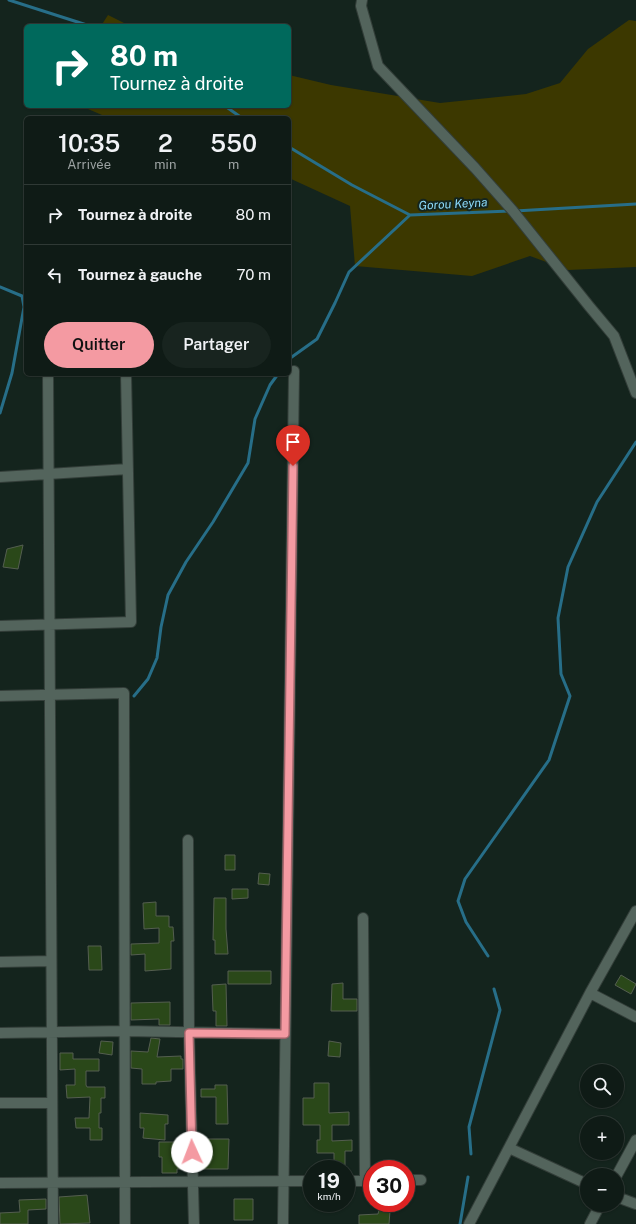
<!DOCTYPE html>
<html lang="fr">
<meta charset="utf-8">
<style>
:root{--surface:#0f1b16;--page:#18241f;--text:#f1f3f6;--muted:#9ba1a1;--line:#2f3935;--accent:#f49aa2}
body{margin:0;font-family:"Public Sans",sans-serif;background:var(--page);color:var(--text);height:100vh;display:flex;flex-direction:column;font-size:15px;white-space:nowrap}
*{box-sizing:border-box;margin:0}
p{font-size:13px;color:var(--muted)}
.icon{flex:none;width:22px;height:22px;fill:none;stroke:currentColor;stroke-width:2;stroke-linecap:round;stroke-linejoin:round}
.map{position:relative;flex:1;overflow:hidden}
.panel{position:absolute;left:24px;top:116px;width:267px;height:260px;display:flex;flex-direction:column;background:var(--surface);border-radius:6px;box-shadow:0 1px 3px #0004,0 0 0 1px var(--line)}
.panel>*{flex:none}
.top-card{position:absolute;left:24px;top:24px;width:267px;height:84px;border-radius:6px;box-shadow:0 1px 3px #0004,0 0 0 1px var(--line);background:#00695c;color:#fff;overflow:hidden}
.controls{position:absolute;left:580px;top:1064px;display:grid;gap:8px}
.controls a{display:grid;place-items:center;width:44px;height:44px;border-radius:50%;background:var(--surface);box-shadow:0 1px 3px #0004,0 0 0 1px var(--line);font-size:20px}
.speed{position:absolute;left:303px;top:1160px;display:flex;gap:8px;font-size:20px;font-weight:700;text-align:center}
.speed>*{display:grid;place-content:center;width:52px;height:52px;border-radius:50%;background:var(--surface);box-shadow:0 1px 3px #0004,0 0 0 1px var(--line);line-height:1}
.speed small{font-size:10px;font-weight:400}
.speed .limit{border:6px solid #d22;background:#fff;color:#111}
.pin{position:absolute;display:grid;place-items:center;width:34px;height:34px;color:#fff;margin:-41px -17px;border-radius:50% 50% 50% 0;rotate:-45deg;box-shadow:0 0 4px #0007}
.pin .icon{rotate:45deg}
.me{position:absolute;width:44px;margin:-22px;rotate:358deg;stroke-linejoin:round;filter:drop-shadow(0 0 3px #0008)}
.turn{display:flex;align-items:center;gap:14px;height:84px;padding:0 20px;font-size:18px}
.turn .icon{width:52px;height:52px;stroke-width:2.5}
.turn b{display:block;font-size:28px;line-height:34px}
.eta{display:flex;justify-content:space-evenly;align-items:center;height:68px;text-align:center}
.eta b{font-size:24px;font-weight:600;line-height:28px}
.button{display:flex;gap:8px;margin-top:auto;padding:8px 20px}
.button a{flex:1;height:46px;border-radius:24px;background:var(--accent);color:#111;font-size:16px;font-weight:600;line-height:46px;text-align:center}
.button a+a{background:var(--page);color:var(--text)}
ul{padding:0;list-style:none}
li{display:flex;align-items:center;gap:12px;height:60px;padding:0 20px;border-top:1px solid var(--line)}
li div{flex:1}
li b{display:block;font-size:15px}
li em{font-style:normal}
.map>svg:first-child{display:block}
.green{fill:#3c3800}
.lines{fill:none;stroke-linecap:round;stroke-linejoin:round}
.stream{stroke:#276e88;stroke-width:3}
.building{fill:#2a4819;stroke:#545e50}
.minor-casing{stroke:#333e39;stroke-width:12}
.minor{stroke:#53645c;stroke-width:10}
.route-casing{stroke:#9f6469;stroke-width:10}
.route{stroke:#f49aa2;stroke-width:7}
.labels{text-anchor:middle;stroke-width:4;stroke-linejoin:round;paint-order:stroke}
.water-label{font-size:12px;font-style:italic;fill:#8cdafa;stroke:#14241d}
</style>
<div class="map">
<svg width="636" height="1224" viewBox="0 0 636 1224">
<rect width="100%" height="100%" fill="#14241d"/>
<path class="green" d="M108 15 130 26H101Z
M629 20 636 21V267L568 270 530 256 472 276 355 266 350 206 289 178V118H109L81 106H289V75L331 85 440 103 526 94 560 83 588 49Z"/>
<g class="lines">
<path class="stream" d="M9 0 90 26
M225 106 242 118
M289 147 352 185 410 215 510 211
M515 211 636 204
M0 287 22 296 24 307 12 373 0 413
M289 359 317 339 335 303 349 272 410 215
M134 696 148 679 157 658 161 627 168 595 186 562 213 522 248 463 255 419 270 385 278 374
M488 956 466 922 458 901 465 879 549 760 570 696 561 674 558 618 568 567 597 502 636 442
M471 1154 469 1127 500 1010 494 989
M460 1224 468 1177"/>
</g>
<path class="building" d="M23 545 18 569 3 567 7 549Z
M225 855H235V870H225Z
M259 873 270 874 269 885 258 884Z
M232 889H248V898L232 899Z
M214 898H226V929L228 954H215V940H213Z
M156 902V916H169V927H173L174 941H171V969L145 971V954L131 955V944L159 943V928L144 929 143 903Z
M88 946H101L102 970H89Z
M228 971H271V984H228Z
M621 975 636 984 631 994 615 985Z
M343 983V999H357V1011H331L332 984Z
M226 984 227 1026H216V1011H213L212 985Z
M170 1002V1025H159V1019L131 1020V1003Z
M151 1038 160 1039 157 1057 181 1056V1059H183V1069H171V1081L156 1082V1084H142V1069L131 1068V1051L148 1052Z
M101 1041 113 1042 112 1055 99 1053Z
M329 1041 341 1043 340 1057 328 1056Z
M60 1053H73V1059H99V1071H86V1085L87 1087H105V1098H101V1113H99V1128H102V1140H90V1128H76L75 1118H89L90 1097 67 1098 66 1085H75V1069L60 1070Z
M314 1083H329V1113L349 1112V1125H332V1141L352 1140V1151H345V1165L334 1166V1153H317V1140H320V1125H303V1098H314Z
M215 1085H227L228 1124H216V1097H201V1089H215Z
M140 1113 168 1115V1124H165V1140L143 1138 144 1128H140Z
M203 1139H229L228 1169H202Z
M159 1142H184V1162H186V1169H177V1173H162V1157H159Z
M87 1195 90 1223 60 1224 59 1197Z
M46 1199V1209L28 1210V1224H0V1213L20 1212 19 1200Z
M234 1199H253V1220H234Z
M379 1210 390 1211 389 1224H359V1215L378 1214Z"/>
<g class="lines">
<defs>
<path id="minor" d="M362 0 361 6 378 66 475 168 513 211 589 306 614 336 636 393
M48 374 53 1224
M0 477 128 469
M0 626 131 622 126 374
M0 696 124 693 125 1224
M188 840 189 1033 194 1224
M363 918 365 1181
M0 962 51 961
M590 993 636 1017
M0 1033 125 1031 285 1034
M0 1103H52
M509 1148 587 1184
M617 1175 636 1140
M406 1180H421
M346 1181H372
M0 1183 312 1181
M617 1197 636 1204
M283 1224 294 371
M469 1224 590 993 636 911
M590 1224 600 1205"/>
</defs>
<use href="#minor" class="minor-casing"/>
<use href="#minor" class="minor"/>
</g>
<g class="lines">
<defs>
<path id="route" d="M192 1152 189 1033 285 1034 293 466"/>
</defs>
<use href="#route" class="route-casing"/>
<use href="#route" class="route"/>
</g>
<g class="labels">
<g class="water-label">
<text transform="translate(453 204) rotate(-3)" y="4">Gorou Keyna</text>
</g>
</g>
</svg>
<div class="controls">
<a><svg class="icon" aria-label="search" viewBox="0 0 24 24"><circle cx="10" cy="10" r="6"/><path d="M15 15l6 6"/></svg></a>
<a>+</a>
<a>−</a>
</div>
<div class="speed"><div>19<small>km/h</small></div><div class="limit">30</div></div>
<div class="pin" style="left:293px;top:466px;background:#d93025"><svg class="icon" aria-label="arrive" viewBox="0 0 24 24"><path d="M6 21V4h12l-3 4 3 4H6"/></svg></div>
<svg class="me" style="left:192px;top:1152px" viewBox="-20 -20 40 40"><circle r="19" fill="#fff"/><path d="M0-13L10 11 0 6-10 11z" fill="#f49aa2"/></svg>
<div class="top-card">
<div class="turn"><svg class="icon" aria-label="right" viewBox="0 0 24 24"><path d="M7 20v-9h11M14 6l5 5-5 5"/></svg><div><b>80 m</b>Tournez à droite</div></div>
</div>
<section class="panel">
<div class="eta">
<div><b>10:35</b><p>Arrivée</p></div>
<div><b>2</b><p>min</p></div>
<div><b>550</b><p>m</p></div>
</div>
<ul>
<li><svg class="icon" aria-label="right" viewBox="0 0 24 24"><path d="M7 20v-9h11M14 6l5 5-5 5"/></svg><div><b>Tournez à droite</b></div><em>80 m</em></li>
<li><svg class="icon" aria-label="left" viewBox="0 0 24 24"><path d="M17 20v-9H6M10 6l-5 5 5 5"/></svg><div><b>Tournez à gauche</b></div><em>70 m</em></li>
</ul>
<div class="button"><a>Quitter</a><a>Partager</a></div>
</section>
</div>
